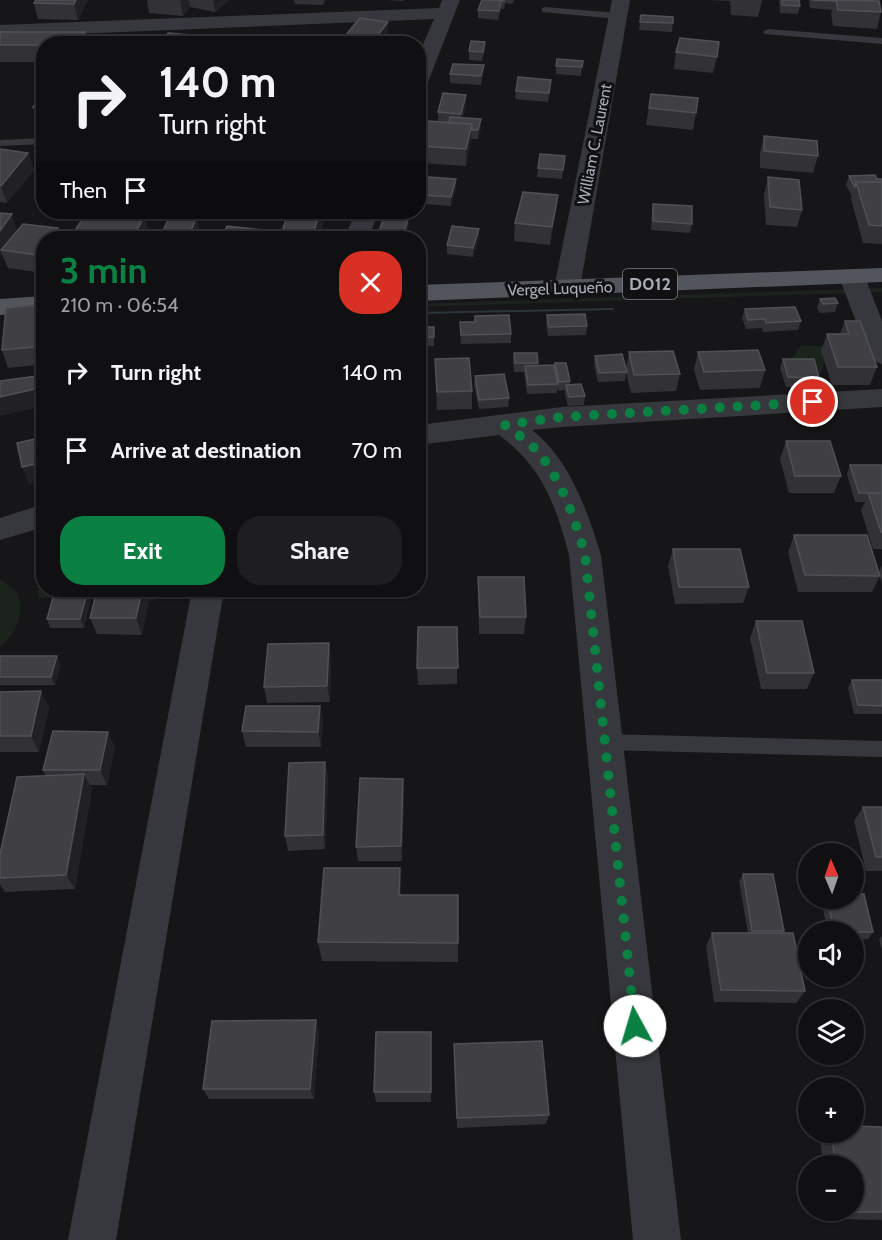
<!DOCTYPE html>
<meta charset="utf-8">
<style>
:root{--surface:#101012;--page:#1e1e20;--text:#f1f3f6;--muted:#9c9d9f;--line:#303032;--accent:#0b8043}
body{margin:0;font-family:Cabin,sans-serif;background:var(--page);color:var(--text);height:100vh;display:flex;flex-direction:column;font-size:22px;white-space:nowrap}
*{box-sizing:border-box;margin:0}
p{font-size:20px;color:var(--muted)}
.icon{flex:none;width:33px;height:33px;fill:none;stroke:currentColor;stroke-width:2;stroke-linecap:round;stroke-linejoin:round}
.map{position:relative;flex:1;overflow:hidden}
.side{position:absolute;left:36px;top:231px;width:390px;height:366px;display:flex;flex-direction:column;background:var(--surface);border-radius:24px;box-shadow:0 2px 4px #0004,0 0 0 2px var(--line)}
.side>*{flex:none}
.hud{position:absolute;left:36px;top:36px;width:390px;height:183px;border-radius:24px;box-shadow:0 2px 4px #0004,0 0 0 2px var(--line);background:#101012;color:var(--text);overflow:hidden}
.needle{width:39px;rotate:358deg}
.tools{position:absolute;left:798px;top:843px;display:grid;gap:12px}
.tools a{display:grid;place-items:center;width:66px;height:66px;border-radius:50%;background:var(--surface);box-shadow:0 2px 4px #0004,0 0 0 2px var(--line);font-size:30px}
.pin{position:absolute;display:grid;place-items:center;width:51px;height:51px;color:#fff;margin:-26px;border:3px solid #fff;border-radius:50%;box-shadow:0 2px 6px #0007}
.me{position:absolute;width:66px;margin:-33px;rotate:354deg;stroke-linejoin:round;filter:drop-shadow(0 0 4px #0008)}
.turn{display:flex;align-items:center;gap:21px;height:126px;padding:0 24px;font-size:27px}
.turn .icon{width:78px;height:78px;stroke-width:2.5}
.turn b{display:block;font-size:42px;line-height:51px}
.then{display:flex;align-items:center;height:57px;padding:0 24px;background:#0003;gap:12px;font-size:22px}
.round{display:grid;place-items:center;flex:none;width:63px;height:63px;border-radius:24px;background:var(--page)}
.headline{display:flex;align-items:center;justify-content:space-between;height:102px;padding:0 24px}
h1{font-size:36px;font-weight:700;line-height:45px;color:var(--accent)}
.action{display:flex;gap:12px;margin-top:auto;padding:12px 24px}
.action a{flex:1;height:69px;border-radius:24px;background:var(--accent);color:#fff;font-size:24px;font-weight:700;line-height:69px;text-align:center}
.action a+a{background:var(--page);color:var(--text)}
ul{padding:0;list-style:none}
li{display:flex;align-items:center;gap:18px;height:78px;padding:0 24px}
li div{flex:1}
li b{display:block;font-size:22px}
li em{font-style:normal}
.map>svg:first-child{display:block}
.green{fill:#1c231d}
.water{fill:#2c353c}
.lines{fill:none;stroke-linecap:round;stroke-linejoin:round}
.lane{fill:#37383d;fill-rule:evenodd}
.street{fill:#37383d;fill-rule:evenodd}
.primary{fill:#53555c;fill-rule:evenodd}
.wall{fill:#323236}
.shaded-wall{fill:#212124}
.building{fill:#3f3f44;stroke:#4f5156;stroke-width:1.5}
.route{stroke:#0b8043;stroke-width:10;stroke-dasharray:0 18}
.labels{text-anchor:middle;stroke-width:6;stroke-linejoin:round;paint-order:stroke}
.far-street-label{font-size:16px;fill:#a8adb8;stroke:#111113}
.shield{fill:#111113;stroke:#7b7e86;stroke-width:1.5}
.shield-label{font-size:18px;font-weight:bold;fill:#a8adb8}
</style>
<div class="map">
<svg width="882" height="1240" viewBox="0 0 882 1240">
<rect width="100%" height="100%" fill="#161618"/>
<path class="green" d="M882 288V292L419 307 418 304Z
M803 345 835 347 828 361 824 363 821 374 816 376 791 362 799 347Z
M0 579C5 583 15 589 18 595 25 611 15 637 0 646Z
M43 579 44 590H179L152 601 130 603 93 590 64 598H39L38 591Z"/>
<path class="water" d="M613 308 614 310 418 314 419 312Z"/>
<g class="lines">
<path class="lane" d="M545 7 618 13 623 16 618 19 542 12V8Z
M768 29 882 38V44L765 34 763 32Z
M44 138V144L0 146V140Z
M605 734 882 741V757L605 750 599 747 596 742 599 737Z"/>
<path class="street" d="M442 0H460L428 82 425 86 418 88V56L434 19 0 37V25L439 8Z
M612 0H630L580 288 576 293 567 296 558 293 554 288Z
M356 212H379L368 238H344Z
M852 269 861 272 865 277 882 321V364L873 361 869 355 839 277 843 272Z
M882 389V407L562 427 532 430C570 460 587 510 601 555L681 1240H633L569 555C555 503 543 468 499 435L418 445V425L562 407Z
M44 504V527L0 540V518Z
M192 590H224L116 1240H68Z"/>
<path class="primary" d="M882 268V282L418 301V285Z
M44 296V312L0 315V299Z"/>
</g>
<path class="wall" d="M88 0 78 20 38 19 34 3Z
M147 0H229L215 12 190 7 183 16 149 13Z
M294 0H325L323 5 295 4Z
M386 0H404L403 1Z
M482 0H514L512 4 505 3 504 9H501L498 20 478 18V10Z
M707 0H762V1L758 17 731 15 730 1Z
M779 0H799L800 6 798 14 780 13Z
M809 0H867L881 12 877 29 833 26 831 14 832 10 810 8Z
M641 15 673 23 672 32 639 30Z
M0 32H85L88 44H44V62H0Z
M345 36 388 38 384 44H346Z
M485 50 482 61 469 60V51Z
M676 52 717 57 713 73 674 69Z
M583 61 581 76 556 74V66Z
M484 65 483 74 481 85 450 83V74Z
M550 88 548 102 515 99 516 91Z
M44 91V124H38L33 107Z
M651 94 696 113 693 130 646 125Z
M466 95V104L463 117 481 127 478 139H471L466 166 420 163V146L449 123V122L438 121V112Z
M764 136 818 156 813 173 760 168V153Z
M0 149 28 153 34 170 7 203 0 202Z
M564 164 562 179 537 177 538 168Z
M849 176 882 179V244L863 243 851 199 852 196 846 185Z
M768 177 802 210 797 227 766 225 764 195Z
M456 188 451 206 424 204V195Z
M653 204 692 224 690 233 651 230 652 212Z
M288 212H323L324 219 319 238H221L282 232Z
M556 212 550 245 514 241 515 223Z
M0 213 17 231 58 228 43 273 8 268 2 254 0 257Z
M409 224 405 238H378V235Z
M479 238 473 257 447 254V245Z
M820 299 838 303 835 312 820 313 817 308Z
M44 304V364L8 368 2 350Z
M745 309 801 321 798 330 763 332 762 328 746 329 742 318Z
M547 315 587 326 586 335 548 336 546 324Z
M475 316 511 334V343L461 344 460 322H475Z
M845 321 877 367 870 385H832L821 351 827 334H840Z
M418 327H434V346L418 347Z
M629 352 680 374 676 391 631 393 626 373 625 381 598 382 594 365 595 356 626 369Z
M698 352 765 370 760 388 700 390 694 370Z
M514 353 538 363V366L554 368 555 363 570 381V385L585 396 584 405 568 406 565 394V390L558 391 557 387V393L527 394 524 372H514L513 362Z
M435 359 472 391V409L437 410Z
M783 359 819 378 816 387H786L780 368Z
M475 376 509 398 508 407 479 409 474 385Z
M418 390 420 414H418Z
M786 441 841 476 834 493H789L780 459Z
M850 465H882V549H873L861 510 865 502H855L847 474Z
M794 535 879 572 882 565V584L880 576 872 592H798L788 552Z
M673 549 749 587 743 603 675 604 668 566Z
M478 577 526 617 524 634H479L478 593Z
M55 590H93L84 628H50L47 619Z
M97 590H151L142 635 97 634 90 618Z
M756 621 814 673 807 689H761L750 638Z
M457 627V684L418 685 417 668Z
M329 643 331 659 330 702 267 703 264 687Z
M57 656 60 665 55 685H0V657Z
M852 680H882V714H854L848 688Z
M0 692 49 707 39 752H0Z
M320 706 323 722 321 747H246L242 731Z
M115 747 107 785H90L92 789 75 889 5 892 0 885V854L46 776 43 770Z
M325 762 328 777 325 849 288 851 285 836Z
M403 779 404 794 402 861H358L356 847Z
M863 807H882V871H866L854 821Z
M400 868 401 895 458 943V962L322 961 318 942Z
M743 874 784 931 783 933 805 991 796 1003 714 1002 706 946 712 933H748L739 881Z
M823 898H854L873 932 868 939H854V932H828L821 901Z
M882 936V950L879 940Z
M316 1020 319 1032 314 1099H209L203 1089Z
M431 1032V1102H376L374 1092Z
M454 1044 549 1115 546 1124 457 1128Z
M882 1127V1220L835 1219 833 1210H854V1166H824L819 1135 822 1132H854Z"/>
<path class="shaded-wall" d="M76 0H88L78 20 74 4Z
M180 0H189L190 7 183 16Z
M213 0H229L215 12Z
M501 1V9L498 20 499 11Z
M388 22V38L384 44H374V40Z
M85 32 88 44H80Z
M191 35 192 44H184Z
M485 42V50L482 61 483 52Z
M484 65 483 74 481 85V76Z
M466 95V104L461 123V114Z
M481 119V127L478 139V130Z
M472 124 471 141 466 166V149Z
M28 153 34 170 7 203 1 186Z
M456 179V188L451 206V197Z
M558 195 556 212 550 245 552 227Z
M320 212H323L324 219 319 238H312Z
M12 214 17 232 1 250 2 254 0 257V231Z
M409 215V224L405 238H403Z
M145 216 149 233 146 238H132Z
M197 216 200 233 198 238H188Z
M58 228 61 238H50Z
M479 229V238L473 257V248Z
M44 247V272L43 273 37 255Z
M44 387V406L0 416V397Z
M44 462V481L29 484 22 467Z
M88 590H93L84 628 80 619Z
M142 590H151L142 635 136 618Z
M329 643 331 659 330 702 327 686Z
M57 656 60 665 55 685 51 677Z
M41 691 49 707 39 752 31 736Z
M320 706 323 722 321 747 318 732Z
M108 732 115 747 107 785 100 770Z
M325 762 328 777 325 849 323 835Z
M84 774 92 789 75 889 66 875Z
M403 779 404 794 402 861 401 846Z
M400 868 401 888 400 914 399 895Z
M316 1020 319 1032 314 1099 310 1089Z"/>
<path class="building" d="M36 0H76L74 4 34 3Z
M482 0H504V1H501L499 11 478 10Z
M782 0H799L800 6 782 5Z
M812 0H835V1Z
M836 0 879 1 881 12 838 10Z
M641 15 673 17V23L640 22Z
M360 18 388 22 374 40 345 36Z
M0 32H85L80 44H44V45H0Z
M168 33 191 35 184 44H159Z
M241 36 242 44H193L194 39Z
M680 38 719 42 717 57 676 52Z
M387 40 415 43 385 44Z
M471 41 485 42 483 52 469 51Z
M557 59 583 61 582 67 556 66Z
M453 64 484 65 481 76 450 74Z
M518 77 551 80 549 93 516 91Z
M44 91V107H33Z
M443 93 466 95 461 114 438 112Z
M651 94 698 98 696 113 649 108Z
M450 117 481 119 478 130H472V124L449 123Z
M427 121 472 124 466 149 420 146Z
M764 136 817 141 818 156 764 151Z
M0 149 28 153 1 186 0 185Z
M540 154 565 156 563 170 538 168Z
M875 175 877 179H882V182H856L855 187 849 176Z
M428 177 456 179 451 197 424 195Z
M768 177 799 180 802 210 770 207Z
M856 182H882V226L869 225Z
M523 192 558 195 552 227 515 223Z
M653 204 692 206V224L653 221Z
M87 212H96L145 216 132 238H70Z
M288 212H320L312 237 281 236 279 238H221L227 226 282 232Z
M0 213 12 214 0 231Z
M385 213 409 215 403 237 378 235Z
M170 215 197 216 188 238H160Z
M23 224 58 228 50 238H44V247L37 255 1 250Z
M452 226 479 229 473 248 447 245Z
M835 298 838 303 823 304 820 299Z
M44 304V346L2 350 6 308Z
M795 307 801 321 766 323 765 319 748 320 745 309Z
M585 314 587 326 549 327 547 315Z
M509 315 511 334 461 335 460 322H475V316Z
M845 321H860L877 367H838L827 334H849Z
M418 327H434V337L418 338Z
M758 350 765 370 704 372 698 352Z
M673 351 680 374 634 375 629 352Z
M514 353H537L538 363H515Z
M622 354 627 372 599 373 595 356Z
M469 358 472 391 437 392 435 359Z
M783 359H814L819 378 788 377Z
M555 363H566L570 381 559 382Z
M554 365 558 384 528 385 525 366Z
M504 374 509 398 479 400 475 376Z
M44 375V387L0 397V381Z
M581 384 585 396 569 397 566 385Z
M418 390 420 405H418Z
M44 437V462L22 467 17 443Z
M786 441H830L841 476H795Z
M850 465H882V493H859Z
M868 493H882V532H881Z
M794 535H867L880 576 805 575Z
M673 549H740L749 587H679Z
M478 577H524L526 617H480Z
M55 590H88L80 619H47Z
M97 590H142L136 618H90Z
M756 621H802L814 673H767Z
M418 627H457L458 668H417Z
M329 643 327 686 264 687 268 644Z
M0 656H57L51 677H0Z
M852 680H882V706L858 705Z
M41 691 31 736H0V692Z
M246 706H320L318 732 242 731Z
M53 731 108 732 100 770H43Z
M325 762 323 835 285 836 289 763Z
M84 774 66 875 0 878V854L17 777Z
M360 778 403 779 401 846 356 847Z
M863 807H882V857H876Z
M324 868H400L399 895H458V943L318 942Z
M743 874H773L784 931H752Z
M854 894H864L873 932H834L827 898H854Z
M712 933H793L805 991 721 990Z
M316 1020 310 1089H203L212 1021Z
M376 1032H431V1092H374Z
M542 1041 549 1115 457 1118 454 1044Z
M854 1126 882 1127V1212H846L845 1210H854V1166H837L830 1132H854Z"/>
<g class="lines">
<path class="route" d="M635 1026 585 555C575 519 562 481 538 452 529 442 516 433 505 425L562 417 813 402"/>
</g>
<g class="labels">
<g class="far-street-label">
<text transform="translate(594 144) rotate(-79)" y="6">William C. Laurent</text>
<text transform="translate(560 288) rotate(-2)" y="6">Vergel Luqueño</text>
</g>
<rect class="shield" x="623" y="269" width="54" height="30" rx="4.5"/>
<g class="shield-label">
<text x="650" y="290">D012</text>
</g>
</g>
</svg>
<div class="tools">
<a><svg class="needle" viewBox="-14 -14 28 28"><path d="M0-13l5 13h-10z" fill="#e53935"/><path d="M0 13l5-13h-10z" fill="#9c9d9f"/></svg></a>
<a><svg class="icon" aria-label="sound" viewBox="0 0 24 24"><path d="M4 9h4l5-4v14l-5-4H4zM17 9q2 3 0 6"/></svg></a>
<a><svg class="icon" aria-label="layers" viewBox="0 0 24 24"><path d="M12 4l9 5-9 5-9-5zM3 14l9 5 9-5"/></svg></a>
<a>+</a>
<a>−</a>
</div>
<div class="pin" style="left:813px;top:402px;background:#d93025"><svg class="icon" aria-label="arrive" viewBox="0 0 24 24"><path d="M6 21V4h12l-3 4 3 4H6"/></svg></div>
<svg class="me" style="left:635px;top:1026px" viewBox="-20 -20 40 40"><circle r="19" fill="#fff"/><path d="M0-13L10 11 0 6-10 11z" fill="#0b8043"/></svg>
<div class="hud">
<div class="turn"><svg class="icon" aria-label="right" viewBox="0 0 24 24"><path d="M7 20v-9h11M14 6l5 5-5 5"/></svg><div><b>140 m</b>Turn right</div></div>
<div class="then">Then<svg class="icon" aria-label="arrive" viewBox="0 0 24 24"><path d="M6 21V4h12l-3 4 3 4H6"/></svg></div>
</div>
<section class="side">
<div class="headline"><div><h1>3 min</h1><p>210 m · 06:54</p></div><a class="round" style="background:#d93025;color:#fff"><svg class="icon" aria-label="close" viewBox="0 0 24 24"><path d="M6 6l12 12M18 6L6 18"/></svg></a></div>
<ul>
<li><svg class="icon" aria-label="right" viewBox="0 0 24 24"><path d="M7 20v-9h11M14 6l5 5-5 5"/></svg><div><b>Turn right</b></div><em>140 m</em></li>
<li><svg class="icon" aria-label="arrive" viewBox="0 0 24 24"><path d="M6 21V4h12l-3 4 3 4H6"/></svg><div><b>Arrive at destination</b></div><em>70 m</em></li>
</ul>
<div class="action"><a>Exit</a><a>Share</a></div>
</section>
</div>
